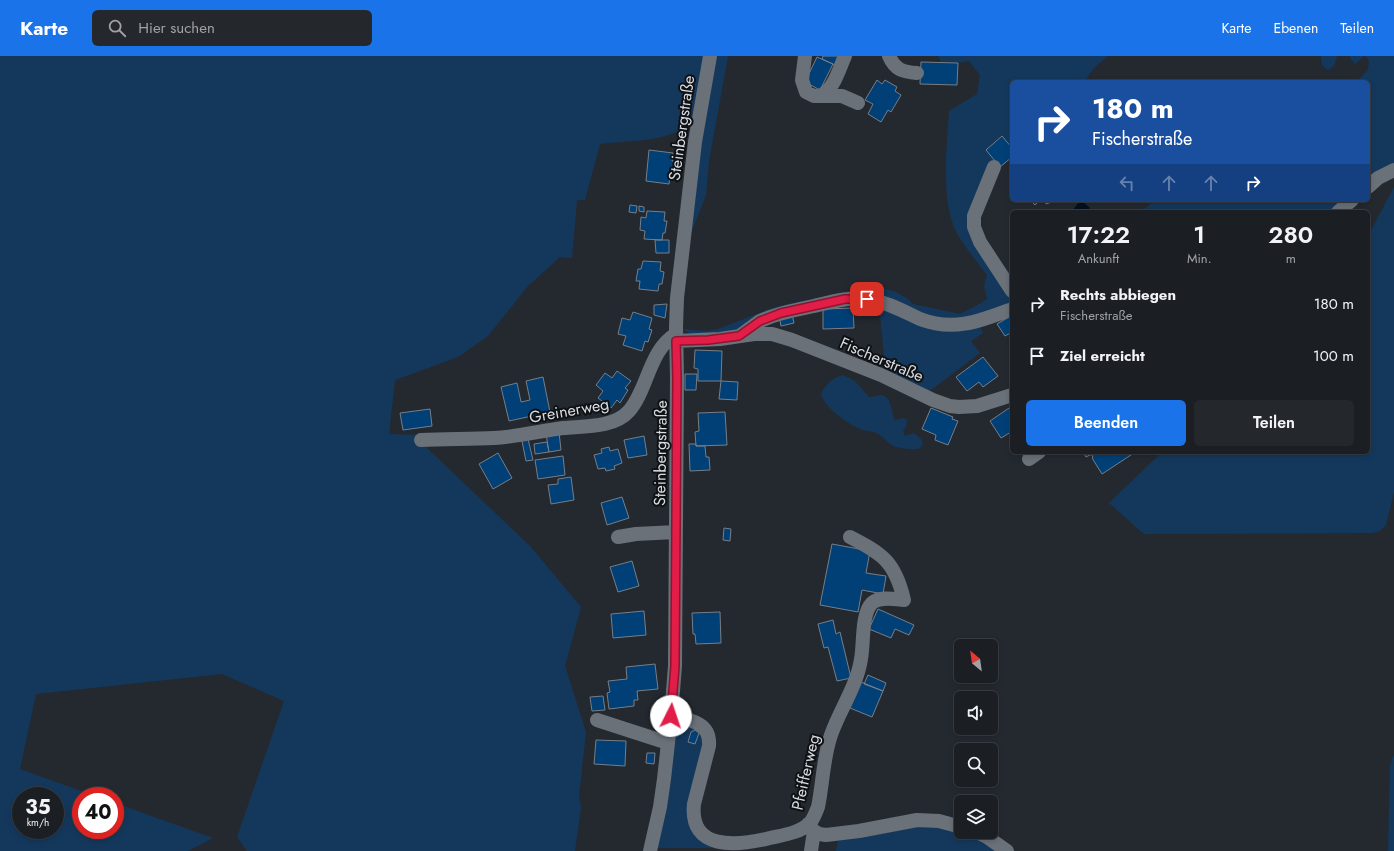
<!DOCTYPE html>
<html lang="de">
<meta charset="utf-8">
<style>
:root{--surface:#1b1f24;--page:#24272c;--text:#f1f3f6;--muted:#a0a2a6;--line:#393d41;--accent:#1a73e8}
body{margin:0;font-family:Jost,sans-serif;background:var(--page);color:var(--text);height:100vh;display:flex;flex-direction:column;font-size:15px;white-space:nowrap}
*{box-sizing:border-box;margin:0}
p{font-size:13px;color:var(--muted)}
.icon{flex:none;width:22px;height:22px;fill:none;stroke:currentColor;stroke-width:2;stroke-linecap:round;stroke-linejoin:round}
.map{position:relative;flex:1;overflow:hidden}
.panel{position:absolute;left:1010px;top:154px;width:360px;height:244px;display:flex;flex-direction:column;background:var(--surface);border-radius:6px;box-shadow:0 2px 6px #0003,0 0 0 1px var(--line)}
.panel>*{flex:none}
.hud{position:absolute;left:1010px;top:24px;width:360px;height:122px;border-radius:6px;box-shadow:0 2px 6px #0003,0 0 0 1px var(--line);background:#1a4fa0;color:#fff;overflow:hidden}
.needle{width:26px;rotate:331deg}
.controls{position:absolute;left:954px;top:583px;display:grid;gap:8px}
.controls a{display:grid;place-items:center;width:44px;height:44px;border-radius:6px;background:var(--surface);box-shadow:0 2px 6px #0003,0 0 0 1px var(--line);font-size:20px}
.speed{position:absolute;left:12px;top:731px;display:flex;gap:8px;font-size:20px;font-weight:700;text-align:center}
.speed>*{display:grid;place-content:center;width:52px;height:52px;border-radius:50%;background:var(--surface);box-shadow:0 2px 6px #0003,0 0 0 1px var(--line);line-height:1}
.speed small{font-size:10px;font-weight:400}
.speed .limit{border:6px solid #d22;background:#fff;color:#111}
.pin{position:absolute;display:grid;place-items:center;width:34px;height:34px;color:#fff;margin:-17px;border-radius:8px;box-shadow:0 2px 6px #0006}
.me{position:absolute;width:44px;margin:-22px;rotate:4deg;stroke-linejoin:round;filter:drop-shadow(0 0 3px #0008)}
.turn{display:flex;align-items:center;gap:14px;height:84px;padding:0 16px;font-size:18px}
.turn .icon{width:52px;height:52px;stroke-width:2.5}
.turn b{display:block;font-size:28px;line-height:34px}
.lanes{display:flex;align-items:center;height:38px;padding:0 16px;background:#0003;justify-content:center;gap:20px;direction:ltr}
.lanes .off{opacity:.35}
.eta{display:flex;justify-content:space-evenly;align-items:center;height:68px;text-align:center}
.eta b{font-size:24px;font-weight:600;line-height:28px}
.action{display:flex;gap:8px;margin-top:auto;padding:8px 16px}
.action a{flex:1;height:46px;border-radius:6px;background:var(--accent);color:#fff;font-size:16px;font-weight:600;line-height:46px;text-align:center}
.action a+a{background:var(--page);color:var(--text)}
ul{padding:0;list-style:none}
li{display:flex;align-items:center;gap:12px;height:52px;padding:0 16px}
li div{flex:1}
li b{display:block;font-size:15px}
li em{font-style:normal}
header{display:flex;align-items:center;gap:24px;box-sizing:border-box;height:56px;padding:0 20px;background:var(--accent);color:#fff}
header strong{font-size:19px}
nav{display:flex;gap:22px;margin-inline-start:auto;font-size:14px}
.search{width:280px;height:36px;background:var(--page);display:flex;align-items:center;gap:10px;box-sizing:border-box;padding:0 14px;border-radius:6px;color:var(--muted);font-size:15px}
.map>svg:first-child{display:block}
.green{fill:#14385c;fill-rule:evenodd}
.water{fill:#021021}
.building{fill:#004076;stroke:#777e86}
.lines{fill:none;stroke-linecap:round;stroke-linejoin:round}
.minor{stroke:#6a7179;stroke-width:14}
.route-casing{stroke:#92132f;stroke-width:10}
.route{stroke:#e11d48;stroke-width:7}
.labels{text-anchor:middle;stroke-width:4;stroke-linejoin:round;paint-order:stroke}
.street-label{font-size:16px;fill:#d9dde2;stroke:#0f1215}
</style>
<header>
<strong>Karte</strong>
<div class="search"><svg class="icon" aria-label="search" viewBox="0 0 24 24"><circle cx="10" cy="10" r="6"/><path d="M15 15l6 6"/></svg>Hier suchen</div>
<nav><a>Karte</a><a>Ebenen</a><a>Teilen</a></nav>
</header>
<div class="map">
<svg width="1394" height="795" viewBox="0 0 1394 795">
<rect width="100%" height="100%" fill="#242930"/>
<path class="green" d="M0 0H704L693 62C690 66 686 70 682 73 661 86 624 85 600 88L585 144H577L572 202 560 201 528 230 488 280 458 301 395 324 389 378 421 379 428 393 530 490 581 551 565 610 586 676 579 740 581 752 575 795H247L237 781 284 645 222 618 36 638 20 713 95 740H81V774H115V747L213 782 188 795H0ZM21 740H55V774H21Z
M716 0H728L709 105 706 139 690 180 701 87Z
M938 0H1108L1094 12 1084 26H1012V89L1010 90 1001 80 986 94 996 106 973 165 996 201 1012 219V250L946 266 877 242 741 272C726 278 695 285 683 273L706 275 718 273 775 251 867 231 883 232 896 236 908 243 913 248 960 258 981 247 987 243 984 230 987 219C977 205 965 192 957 177 940 147 947 88 949 55L977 38 980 19 969 5 958 7 941 6Z
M1321 0H1337L1334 10 1328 14 1322 9Z
M1350 0H1364L1355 8 1350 2Z
M1365 0H1394V109L1368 127V26H1356L1368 14 1369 4Z
M1394 131V436L1386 469 1380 475 1372 477 1144 478 1109 447 1162 396H1368V180Z
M1156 144H1348L1334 156H1140Z
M879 249 895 255 978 268 983 277 971 285 980 297 927 337 882 316 885 309Z
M843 319 855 325 869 341C873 342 877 339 881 339 892 340 891 357 895 364L903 362 907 364 906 371 903 375 905 380 914 377 921 383 923 389 918 393C910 393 897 393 890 388 886 385 883 380 878 378 873 375 866 375 860 373 847 367 825 352 821 338 826 328 832 322 843 319Z
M685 667 704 680 689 756 721 792H656L677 672Z
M1394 698V795H1388L1390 709Z
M917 767 961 776H969L976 779 1003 795H836L839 780Z"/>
<path class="water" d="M1081 144 1090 152 1086 156H1071Z"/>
<path class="building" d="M823 0H842L837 10 822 3Z
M817 1 833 8 820 34 805 26Z
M921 6 958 7 957 29 920 28Z
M877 24 882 28 885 24 897 31 895 35 901 39 891 56 888 54 881 66 868 58 873 48 865 44Z
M1002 80 1012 92V101L1000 111 986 94Z
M649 94 673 97 672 105H675L673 120 670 119 669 128 646 125Z
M1030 144H1040L1035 149Z
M1045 144H1057L1046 148Z
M630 149 637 150 636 157 629 156Z
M639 150 644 151V156L639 155Z
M647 155 665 156 664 165H667L665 177H663L662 184 644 183 645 175 640 174 641 161 646 162Z
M655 184H669V197H656Z
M643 205 661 206 660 215 664 216 662 228H659L658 235 639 233 640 225H636L638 213H641Z
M667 248 665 262 654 259V249Z
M853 252 854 272 823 273V253Z
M633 256 652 262 649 273 652 274 648 286 645 285 642 295 623 289 626 280 618 278 622 262 630 264Z
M792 258 794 267 781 270 779 260Z
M1009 261 1012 266V276L1005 280 997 268Z
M695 294 722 295 721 325H698V313L694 312Z
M983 301 998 320 983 331 979 326 967 335 956 321Z
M617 315 631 325 625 332 628 334 620 347 617 344 611 352 598 342 603 335 596 329 605 317 612 322Z
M685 318H697L696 334H685Z
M543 321 550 356 509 365 501 331 517 327 521 346 530 344 526 325Z
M721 325 738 326 737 344 719 343Z
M1012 350V378L1011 376 1001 382 990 365Z
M931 352 953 361 952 363 958 365 948 389 935 384 936 379 922 373Z
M430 353 432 370 403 374 400 357Z
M725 356 727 389 696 390 695 376 699 375 698 357Z
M559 376 561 394 549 396 546 378Z
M644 380 647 399 628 402 624 384Z
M528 383 533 404 526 405 522 385Z
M547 386 549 396 535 398 534 388Z
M689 388H696V390H705L706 401H709L710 414 690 415Z
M609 391 610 395 618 393 622 407 614 410 615 413 606 415 605 412 598 413 594 399 602 397 601 393Z
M1083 396H1090L1092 398 1086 401Z
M1090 396H1133L1134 397 1102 418 1092 402 1093 401Z
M498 397 512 422 493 433 479 408Z
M563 400 565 419 538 423 535 404Z
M571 421 574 444 551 448 548 429 558 428V423Z
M622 441 629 462 607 469 601 447Z
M724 472 731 473 730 485 723 484Z
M832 488 870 495 866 517 886 520 883 538 862 534 858 556 820 549Z
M632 505 639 530 618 536 610 511Z
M878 553 914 569 909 579 895 573 891 582 869 573Z
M644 555 646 579 613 582 611 558Z
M720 556 721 587 696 588 695 578H693L692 557Z
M833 564 836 578 840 576 851 622 837 625 828 591 824 592 818 568Z
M655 608 658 633 637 635 638 644H634V650L609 653 607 637 610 636 608 625 627 623 626 611Z
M868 619 886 627 883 635 864 628Z
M861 626 883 635 872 661 850 652Z
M603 640 605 654 592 655 590 641Z
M695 674 699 677 695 688 688 686 691 676Z
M596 684 626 685 625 710 594 708Z
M647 697H655L654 708 646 707Z"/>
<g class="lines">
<path class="minor" d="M805 0 802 24 806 36 814 40H842L858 47
M889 0C895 14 903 16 917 17
M820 40C834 34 839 13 845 0
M994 111 974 160V171L980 186 1012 235
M1368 131 1378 122 1394 114
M1338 156 1352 144
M741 279 760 265 770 261C784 256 799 253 814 250 831 246 848 241 866 243 885 245 903 255 920 263 954 276 980 265 1012 253
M676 285 720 283 754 278H772L792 284 881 319 933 344 950 350 959 351 977 350 1012 339
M421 384C446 383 470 383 494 382 517 381 540 375 563 372 584 370 614 372 629 355 648 333 649 294 676 278
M1029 403 1039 396
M618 481 636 478 676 476
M671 660C690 664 711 666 709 690L694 748C689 795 737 790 770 782 783 779 800 777 810 767 814 762 816 756 818 751 823 727 823 702 831 679 840 653 857 630 861 603 864 588 861 558 872 547 880 540 894 543 904 544 895 506 883 498 850 481
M597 664 668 687
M808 768 814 775 819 778 826 779 859 775 917 764 939 765 961 771
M977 776 987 781 1007 795
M650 795 660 751 664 723 671 660 675 610 677 322 676 271 677 242 695 86 710 0
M811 795 814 775"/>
</g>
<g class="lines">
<defs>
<path id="route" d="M671 660 675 610 677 322 676 285 708 284 739 280 760 265 781 257 845 243H867"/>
</defs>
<use href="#route" class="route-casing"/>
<use href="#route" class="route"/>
</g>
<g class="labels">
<g class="street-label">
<text transform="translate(681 72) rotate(-82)" y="6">Steinbergstraße</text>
<text transform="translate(882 303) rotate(23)" y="6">Fischerstraße</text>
<text transform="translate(569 354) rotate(-10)" y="6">Greinerweg</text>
<text transform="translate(660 397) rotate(-89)" y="6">Steinbergstraße</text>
<text transform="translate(805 716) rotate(-77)" y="6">Pfeifferweg</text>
</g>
</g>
</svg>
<div class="controls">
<a><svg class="needle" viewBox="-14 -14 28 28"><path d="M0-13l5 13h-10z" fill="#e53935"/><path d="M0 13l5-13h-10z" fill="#a0a2a6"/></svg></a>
<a><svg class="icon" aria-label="sound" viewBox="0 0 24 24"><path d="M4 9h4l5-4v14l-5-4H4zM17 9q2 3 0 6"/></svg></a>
<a><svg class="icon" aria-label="search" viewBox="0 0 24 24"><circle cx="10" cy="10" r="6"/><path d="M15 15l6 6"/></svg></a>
<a><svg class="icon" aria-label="layers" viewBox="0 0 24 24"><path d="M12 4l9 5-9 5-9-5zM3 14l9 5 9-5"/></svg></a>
</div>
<div class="speed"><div>35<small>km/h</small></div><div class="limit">40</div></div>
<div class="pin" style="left:867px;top:243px;background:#d93025"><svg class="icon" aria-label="arrive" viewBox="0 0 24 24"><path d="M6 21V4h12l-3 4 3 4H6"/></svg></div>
<svg class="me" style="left:671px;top:660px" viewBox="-20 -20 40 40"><circle r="19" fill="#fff"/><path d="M0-13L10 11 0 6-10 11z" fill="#e11d48"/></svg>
<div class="hud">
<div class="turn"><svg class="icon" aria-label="right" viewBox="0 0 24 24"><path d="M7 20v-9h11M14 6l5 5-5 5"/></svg><div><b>180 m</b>Fischerstraße</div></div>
<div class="lanes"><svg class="icon off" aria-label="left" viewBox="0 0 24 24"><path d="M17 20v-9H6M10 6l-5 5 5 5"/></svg><svg class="icon off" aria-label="ahead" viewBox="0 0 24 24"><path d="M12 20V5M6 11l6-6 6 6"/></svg><svg class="icon off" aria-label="ahead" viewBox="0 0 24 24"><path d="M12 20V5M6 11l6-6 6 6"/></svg><svg class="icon" aria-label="right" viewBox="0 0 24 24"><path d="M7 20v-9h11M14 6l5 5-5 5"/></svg></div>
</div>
<section class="panel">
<div class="eta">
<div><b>17:22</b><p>Ankunft</p></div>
<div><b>1</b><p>Min.</p></div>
<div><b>280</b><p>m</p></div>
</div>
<ul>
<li><svg class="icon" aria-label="right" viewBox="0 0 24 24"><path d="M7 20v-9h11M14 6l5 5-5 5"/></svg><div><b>Rechts abbiegen</b><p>Fischerstraße</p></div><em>180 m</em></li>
<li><svg class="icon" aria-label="arrive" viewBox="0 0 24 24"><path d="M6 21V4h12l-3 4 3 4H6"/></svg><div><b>Ziel erreicht</b></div><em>100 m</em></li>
</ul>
<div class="action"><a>Beenden</a><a>Teilen</a></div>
</section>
</div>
